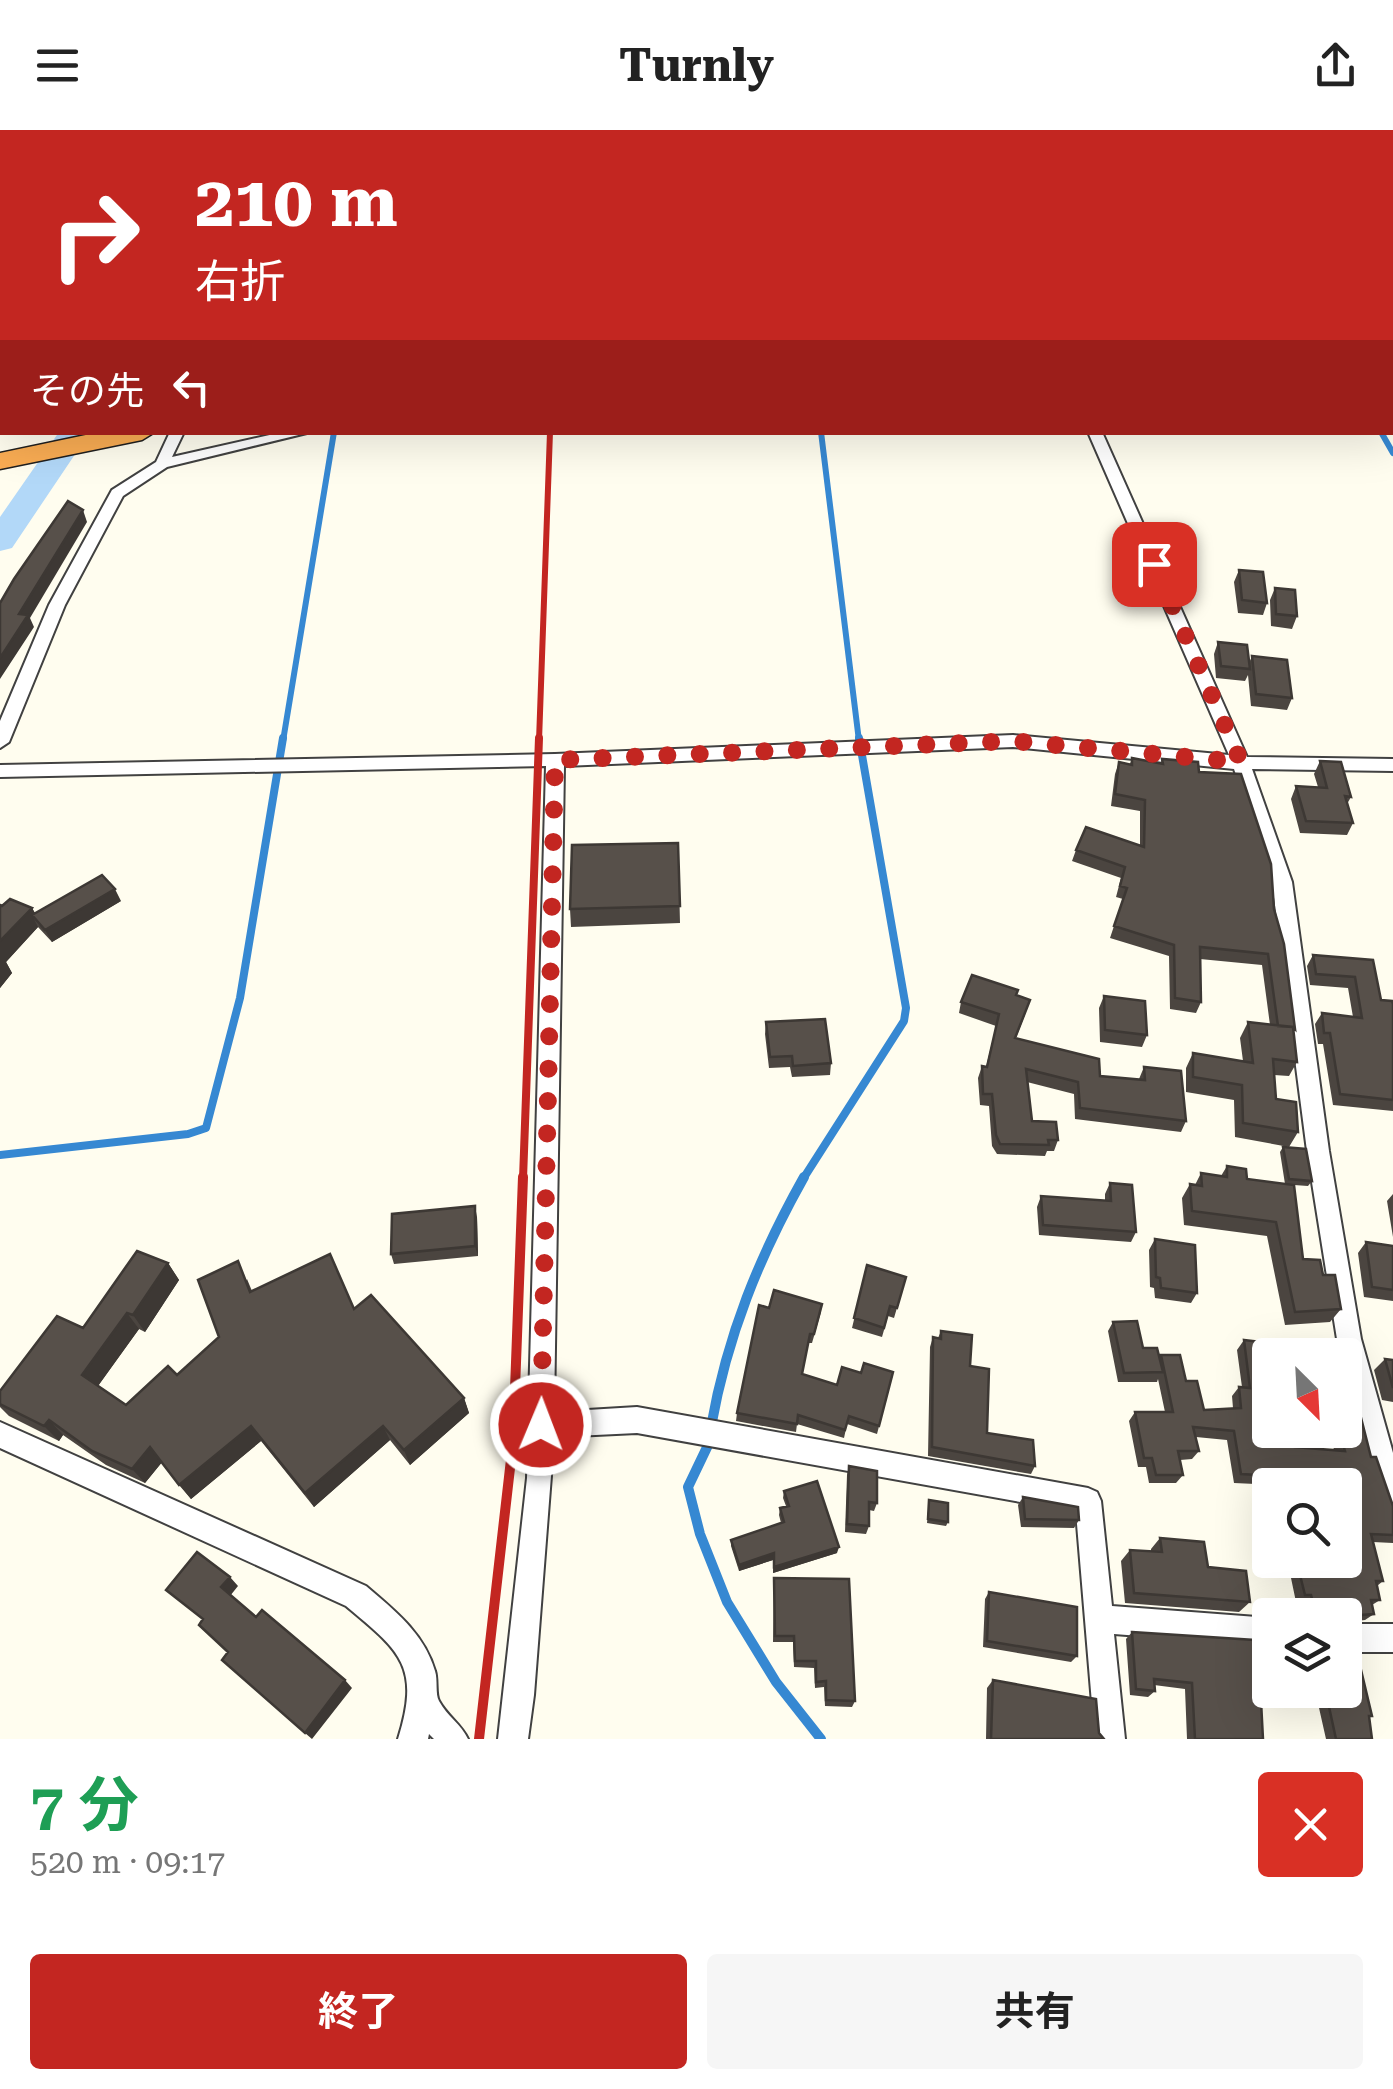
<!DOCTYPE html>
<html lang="ja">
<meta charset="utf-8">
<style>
:root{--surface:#fff;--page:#f6f6f6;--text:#222;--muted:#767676;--accent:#c32621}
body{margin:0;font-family:"Roboto Serif","Noto Sans JP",serif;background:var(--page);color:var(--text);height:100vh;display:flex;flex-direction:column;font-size:38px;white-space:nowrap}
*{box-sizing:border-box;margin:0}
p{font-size:32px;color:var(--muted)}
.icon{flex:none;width:55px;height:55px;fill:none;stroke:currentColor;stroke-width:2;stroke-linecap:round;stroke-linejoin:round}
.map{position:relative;height:1609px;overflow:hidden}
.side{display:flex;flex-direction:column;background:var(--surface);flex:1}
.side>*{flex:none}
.hud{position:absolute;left:0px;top:0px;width:1395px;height:305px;box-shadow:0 10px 40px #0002;background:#c32621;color:#fff;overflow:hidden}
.needle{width:65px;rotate:156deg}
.controls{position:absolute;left:1252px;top:1208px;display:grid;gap:20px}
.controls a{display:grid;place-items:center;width:110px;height:110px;border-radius:10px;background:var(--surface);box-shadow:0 10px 40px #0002;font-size:50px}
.pin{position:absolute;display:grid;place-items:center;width:85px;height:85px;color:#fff;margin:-42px;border-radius:20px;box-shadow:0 5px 15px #0006}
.me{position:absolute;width:110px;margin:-55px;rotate:1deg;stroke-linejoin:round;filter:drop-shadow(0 0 8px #0008)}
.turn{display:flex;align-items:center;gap:35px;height:210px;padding:0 30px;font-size:45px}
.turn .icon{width:130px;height:130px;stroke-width:2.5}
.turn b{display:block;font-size:70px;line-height:85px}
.then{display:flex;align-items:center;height:95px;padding:0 30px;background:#0003;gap:20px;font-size:38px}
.round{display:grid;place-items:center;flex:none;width:105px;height:105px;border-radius:10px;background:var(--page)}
.overview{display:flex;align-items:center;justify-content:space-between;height:170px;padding:0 30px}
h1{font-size:60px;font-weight:700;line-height:75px;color:#1e9e55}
.primary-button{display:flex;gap:20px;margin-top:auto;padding:20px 30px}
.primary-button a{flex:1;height:115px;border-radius:10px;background:var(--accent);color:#fff;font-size:40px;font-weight:700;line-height:115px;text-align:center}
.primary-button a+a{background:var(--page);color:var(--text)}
header{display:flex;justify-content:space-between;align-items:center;height:130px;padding:0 30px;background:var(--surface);font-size:45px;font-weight:700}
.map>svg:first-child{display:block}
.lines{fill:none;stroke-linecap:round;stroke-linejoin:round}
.stream-far3{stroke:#3688d2;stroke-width:5}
.stream-far2{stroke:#3688d2;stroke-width:6}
.stream-far1{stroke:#3688d2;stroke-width:8}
.stream{stroke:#3688d2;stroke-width:10}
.river{fill:#b2d8f8;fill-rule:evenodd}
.minor-casing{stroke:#414141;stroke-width:4}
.trunk-casing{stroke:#1f1f1f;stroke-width:39}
.motorway-casing{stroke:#1f1f1f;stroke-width:3}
.minor{fill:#fff;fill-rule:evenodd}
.trunk{stroke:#fbc85a;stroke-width:35}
.motorway{fill:#f9ac53;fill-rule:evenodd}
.rail-far2{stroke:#c32621;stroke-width:6}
.rail-far1{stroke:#c32621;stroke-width:8}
.rail{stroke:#c32621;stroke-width:10}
.wall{fill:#4b4540}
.shaded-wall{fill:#3d3834}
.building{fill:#57504a;stroke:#3d3834;stroke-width:2.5}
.route{stroke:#c32621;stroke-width:18;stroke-dasharray:0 32.4}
</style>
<header><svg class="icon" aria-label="menu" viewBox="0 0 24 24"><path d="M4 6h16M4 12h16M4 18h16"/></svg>Turnly<svg class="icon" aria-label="share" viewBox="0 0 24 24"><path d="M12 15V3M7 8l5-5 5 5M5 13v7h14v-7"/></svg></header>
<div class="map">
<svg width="1393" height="1609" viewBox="0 0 1393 1609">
<rect width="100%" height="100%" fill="#fffdef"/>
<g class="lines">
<path class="stream-far3" d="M1238 2 1244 0"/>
<path class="stream-far2" d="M821 302 859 611
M1381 302 1393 323
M283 611 334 302"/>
<path class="stream-far1" d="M0 1025 188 1004 206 998 240 868 283 608
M803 1049 904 891 906 878 859 608"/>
<path class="stream" d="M711 1297C727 1206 759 1127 804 1047
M710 1311 688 1357 700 1404 727 1472 776 1552 821 1609"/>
<path class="river" d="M213 0H238L240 2H215Z
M59 302H90L12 418 0 421V387Z"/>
<defs>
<path id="minor" d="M790 0H800L801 2H791Z
M1392 218H1393V226H1392Z
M170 302H184L172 327 283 302H311L167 337 123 366 65 475 9 612 0 618V591L49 475 112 360 156 332Z
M1088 302H1102L1247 627 1393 629V641L1252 639 1292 752 1329 1021 1361 1209 1393 1323V1384L1384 1380 1380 1371 1345 1240V1225H1341L1337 1209 1307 1021 1272 752 1234 639 1013 617 564 636 554 1282 637 1277 1088 1358 1097 1362 1101 1371 1112 1476 1270 1488V1516L1114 1504 1125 1609H1095L1076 1382 637 1303 554 1307 534 1565 528 1609H498L527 1348 546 636 0 647V635L555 624 1013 605 1229 625Z
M0 1292 366 1456C394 1480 424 1503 435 1541 438 1550 435 1564 439 1571 447 1586 461 1594 468 1609H434L429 1604 428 1609H398C421 1536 400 1521 346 1476L0 1318Z
M1345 1494H1393V1522H1345Z"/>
<path id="trunk" d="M133 2 134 0
M0 114 2 112"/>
<path id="motorway" d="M100 302H155L142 310 0 339V323Z"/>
</defs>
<use href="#minor" class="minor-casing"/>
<use href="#trunk" class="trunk-casing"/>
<use href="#motorway" class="motorway-casing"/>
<use href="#minor" class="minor"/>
<use href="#trunk" class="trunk"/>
<use href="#motorway" class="motorway"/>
<path class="rail-far2" d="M539 611 550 302"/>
<path class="rail-far1" d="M523 1049 539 608"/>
<path class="rail" d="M479 1609 513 1312 523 1047"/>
</g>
<path class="wall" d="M1239 440 1267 473 1263 485 1238 483 1234 452Z
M1275 458 1297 486 1292 499 1271 496 1270 470Z
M1218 512 1249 533 1252 526 1292 568 1287 580 1251 576 1248 545 1245 551 1216 548 1214 524Z
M1132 628 1161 633 1162 629 1199 642 1274 779 1295 899 1293 902 1297 932 1289 946 1274 945 1276 969 1298 1002 1289 1017 1235 1007 1234 970 1186 962V938L1193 923 1243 931 1240 908 1248 892 1270 895 1262 835 1200 829 1201 872 1196 883 1170 879 1169 826 1110 808 1123 769 1116 767 1121 748 1072 731 1076 720 1140 715V681L1111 676 1115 644 1119 632 1130 634Z
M1320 631 1351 667 1347 674 1353 693 1347 705 1300 703 1291 669 1296 656 1318 657 1314 644Z
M678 713 680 793 571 797 570 779Z
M121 771 52 812 38 797 6 832 12 843 0 858V775L32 778 35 783Z
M1313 825 1373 830 1381 870 1393 874V981L1333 975 1323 914H1318L1315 894 1322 883 1353 887 1348 858 1310 855 1307 836Z
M1016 865 1026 882 1016 908 1100 946 1139 949 1144 937 1186 991 1181 1002 1075 989 1074 964 1027 952 1032 991 1058 1010 1054 1021H1047L1045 1026 997 1024 992 1016 989 976 980 975 978 948 982 936 986 937 996 896 959 883 961 872Z
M1104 866 1147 905 1142 917 1100 912 1099 878Z
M766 892 831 933 830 945 792 947 790 937 769 938 765 904Z
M1283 1017 1312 1051 1308 1056 1294 1055 1303 1129 1323 1145 1341 1179 1330 1192 1285 1195 1267 1106 1184 1095 1182 1068 1190 1054 1195 1055 1201 1043 1221 1046 1227 1036 1247 1049 1285 1054 1280 1022Z
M1110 1053 1136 1102 1131 1112 1039 1105 1037 1077 1041 1066 1105 1071V1064Z
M1393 1064V1107L1387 1071Z
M477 1087 478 1126 394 1134 391 1124Z
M1155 1109 1197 1163 1191 1173 1155 1168 1154 1158 1150 1157 1149 1120Z
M1366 1112 1393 1116V1171L1364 1167 1358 1123Z
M168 1133 179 1150 145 1202 139 1199 98 1256 126 1275 177 1245 219 1207 247 1149 252 1161 354 1179 464 1268 469 1283 410 1335 390 1310 314 1377 261 1311 191 1369 162 1332 145 1353 106 1335 63 1305 59 1311 9 1286 0 1277V1261Z
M867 1135 906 1147 894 1188 888 1186 882 1207 852 1198Z
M769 1178 821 1182 812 1213H808L802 1244 837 1255 861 1243 893 1242 877 1304 847 1294 844 1308 797 1294 796 1302 736 1291 737 1283Z
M1113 1192 1143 1218 1159 1229 1161 1225 1186 1251 1204 1280 1233 1278 1232 1266 1239 1257H1242L1237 1220 1244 1210 1270 1225 1295 1317 1334 1320 1329 1300H1345V1228L1355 1272 1352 1276 1371 1327 1393 1376V1413L1373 1412 1383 1451 1377 1456 1380 1470 1372 1475 1374 1484 1365 1490 1348 1492 1351 1516 1372 1586 1369 1588 1372 1609H1320H1326L1317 1569 1307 1568 1306 1560H1345V1485H1305L1303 1472H1296L1291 1448 1296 1443 1293 1430H1345V1355H1280L1234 1353 1227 1310 1196 1307 1199 1321 1192 1329 1180 1330 1183 1345 1176 1353H1149L1146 1337H1138L1129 1291 1135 1282H1165L1158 1249 1157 1252H1118L1108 1201Z
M941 1201 970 1236 987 1303 1035 1336 1031 1344 928 1326 930 1217 933 1207 938 1208Z
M1385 1229 1393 1230V1272L1382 1270 1374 1240Z
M849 1336 877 1373 874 1381 869 1380V1396L866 1404 845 1402 847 1345Z
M784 1361 837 1423 773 1443V1430L739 1441 731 1416V1410L781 1393 779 1385 780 1378 786 1376 783 1368Z
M1023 1367 1079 1390 1074 1398 1021 1397 1018 1375Z
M929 1370 948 1392 946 1396 927 1393Z
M1160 1408 1208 1437 1250 1472 1239 1482 1125 1473 1121 1431 1130 1420 1151 1422V1419Z
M774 1448 855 1571 852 1577 825 1576 824 1557 815 1558 814 1538 794 1537 793 1512H773Z
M989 1462 1077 1526 1071 1532 983 1517 985 1469Z
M1132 1502 1270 1511V1540H1259L1263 1609H1187L1185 1559 1154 1555 1155 1561 1148 1567 1130 1565 1126 1509Z
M993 1550 1099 1603 1104 1609H986L987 1558Z"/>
<path class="shaded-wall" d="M83 380 87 392 30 488 34 497 0 549V528L19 484Z
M115 759 121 771 52 812 45 800Z
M32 778 41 794 32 785 38 797 6 832 12 843 0 858V811Z
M475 1076 477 1087 478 1126 475 1116Z
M168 1133 179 1150 145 1202 133 1185Z
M127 1183 139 1199 95 1260 82 1245Z
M464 1268 469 1283 410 1335 404 1320Z
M49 1290 63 1305 59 1311 44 1296Z
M251 1296 261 1311 191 1369 179 1355Z
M383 1296 390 1310 314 1377 305 1363Z
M150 1317 163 1331 145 1353 132 1339Z
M839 1417 837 1423 773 1443 774 1437Z
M774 1423 773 1430 739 1441V1435Z
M230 1447 238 1456 230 1466 221 1457Z
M345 1550 352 1558 312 1609 305 1603Z"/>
<path class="building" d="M309 0H326L325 2H307Z
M68 371 83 380 19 484 28 485 0 528V473L14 449Z
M1239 440 1263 442 1267 473 1242 470Z
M1275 458 1295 460 1297 486 1276 484Z
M1218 512 1247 515 1250 539 1221 536Z
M1252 526 1287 530 1292 568 1256 564Z
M1132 628 1163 634 1162 629 1198 632 1199 642 1241 644 1271 734 1274 779 1284 814 1295 899 1293 897 1278 896 1268 824 1200 817 1201 872 1175 868 1174 815 1114 796 1127 758 1120 756 1125 737 1076 720 1086 697 1144 717 1145 670 1115 664 1119 632 1132 635Z
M1320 631 1341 632 1351 667 1345 666 1353 693 1306 691 1296 656 1327 658Z
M678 713 680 776 570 779 572 715Z
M102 745 115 759 45 800 32 785Z
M10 769 32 778 0 811V775L2 776Z
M1313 825 1373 830 1381 870 1392 871 1393 874V970L1340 964 1330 903H1324L1322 883 1362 888 1355 847 1316 844Z
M972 845 1018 860 1016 865 1030 870 1015 908 1099 929 1100 946 1145 950 1144 937 1181 941 1186 991 1080 978 1078 952 1026 939 1032 991 1056 992 1058 1010H1048L1049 1015 1000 1014 996 1005 992 964H983L982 936 987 937 999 884 961 872Z
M1104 866 1145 871 1147 905 1105 900Z
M825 889 831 933 793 936 792 926 770 927 766 892Z
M1248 892 1293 897 1297 932 1273 929 1276 969 1296 972 1298 1002 1243 993 1242 955 1193 947V923L1253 933Z
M1283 1017 1306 1019 1312 1051 1289 1049Z
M1227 1036 1246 1039 1247 1049 1294 1055 1303 1129 1320 1130 1323 1145H1335L1341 1179 1295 1182 1276 1092 1192 1081 1190 1054 1202 1056 1201 1043 1227 1047Z
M1110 1053 1132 1055 1136 1102 1043 1095 1041 1066 1111 1071Z
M475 1076V1116L391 1124 392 1084Z
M1155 1109 1195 1115 1197 1163 1161 1158 1160 1148 1156 1147Z
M1366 1112 1393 1116V1160L1372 1157Z
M137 1121 168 1133 133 1185 127 1183 82 1245 126 1275 168 1236 177 1245 219 1207 198 1150 238 1131 250 1162 330 1124 354 1179 371 1165 464 1268 404 1320 383 1296 305 1363 251 1296 179 1355 150 1317 132 1339 92 1321 49 1290 44 1296 0 1274V1261L57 1186 83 1198Z
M867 1135 906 1147 897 1178 890 1176 884 1198 854 1188Z
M774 1160 822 1174 814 1204H810L802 1244 837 1255 842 1237 861 1243 864 1233 893 1242 879 1296 849 1286 845 1300 798 1285 797 1294 737 1283 759 1175 769 1178Z
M1137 1191 1143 1218H1157L1163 1242 1124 1243 1113 1192Z
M941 1201 972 1205 970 1236 989 1239 987 1303 1033 1310 1035 1336 932 1317 933 1207 941 1209Z
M1244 1210 1288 1215 1290 1225H1270V1300H1294L1295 1317 1345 1321 1339 1300H1345V1276H1358L1371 1327H1376L1393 1376V1405L1371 1404 1383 1451H1376L1380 1470H1371L1374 1484 1348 1486 1351 1516 1356 1519 1372 1586H1369L1372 1609H1336L1326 1563H1317L1316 1560H1345V1485H1316L1311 1465H1305L1299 1441H1306L1303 1430H1345V1355H1294L1292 1347 1241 1344 1234 1301 1193 1297 1199 1321H1178L1183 1345H1156L1152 1328H1144L1135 1282H1173L1161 1225H1180L1186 1251H1197L1204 1280 1241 1278 1239 1257 1250 1258Z
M1345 1228 1355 1272H1345Z
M1385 1229 1393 1230V1258Z
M849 1336 877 1341V1373L869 1372V1396L847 1394Z
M817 1351 839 1417 774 1437V1423L739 1435 731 1410 784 1392 780 1378 789 1376 784 1361Z
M1023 1367 1078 1377 1079 1390 1025 1389Z
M929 1370 948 1373V1392L928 1389Z
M1160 1408 1204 1412 1208 1437 1246 1441 1250 1472 1134 1463 1130 1420 1162 1422Z
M197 1422 230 1447 221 1457 256 1487 262 1480 345 1550 305 1603 222 1530 228 1522 199 1495 203 1489 166 1460Z
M774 1448 849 1449 855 1571 826 1570V1551L816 1552V1531H795L794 1506H775Z
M989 1462 1077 1477V1526L987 1511Z
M1132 1502 1270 1511V1534L1259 1533 1263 1609H1195L1192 1553 1154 1549 1155 1561 1136 1559Z
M993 1550 1096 1569 1099 1603 1104 1609H991Z"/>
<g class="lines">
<path class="route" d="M541 1295 555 630 1013 611 1241 632 1154 434"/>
</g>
</svg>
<div class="controls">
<a><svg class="needle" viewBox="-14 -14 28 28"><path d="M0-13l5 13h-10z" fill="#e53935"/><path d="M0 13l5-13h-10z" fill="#767676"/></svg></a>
<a><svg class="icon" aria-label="search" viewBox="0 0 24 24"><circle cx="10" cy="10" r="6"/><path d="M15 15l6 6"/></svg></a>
<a><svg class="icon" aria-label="layers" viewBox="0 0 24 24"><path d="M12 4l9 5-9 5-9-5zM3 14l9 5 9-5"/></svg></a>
</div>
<div class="pin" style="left:1154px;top:434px;background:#d93025"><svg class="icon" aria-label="arrive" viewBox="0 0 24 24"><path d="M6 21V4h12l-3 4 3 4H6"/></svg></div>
<svg class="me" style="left:541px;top:1295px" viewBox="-20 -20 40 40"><circle r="17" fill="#c32621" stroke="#fff" stroke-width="3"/><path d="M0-11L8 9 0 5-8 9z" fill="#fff"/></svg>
<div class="hud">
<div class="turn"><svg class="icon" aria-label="right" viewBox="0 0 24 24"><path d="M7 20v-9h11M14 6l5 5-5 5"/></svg><div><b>210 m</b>右折</div></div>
<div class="then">その先<svg class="icon" aria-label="left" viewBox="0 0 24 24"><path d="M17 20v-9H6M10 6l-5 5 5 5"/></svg></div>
</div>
</div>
<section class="side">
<div class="overview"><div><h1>7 分</h1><p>520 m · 09:17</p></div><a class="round" style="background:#d93025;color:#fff"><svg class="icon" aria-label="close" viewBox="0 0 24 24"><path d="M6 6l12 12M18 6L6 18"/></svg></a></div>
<div class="primary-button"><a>終了</a><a>共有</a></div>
</section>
